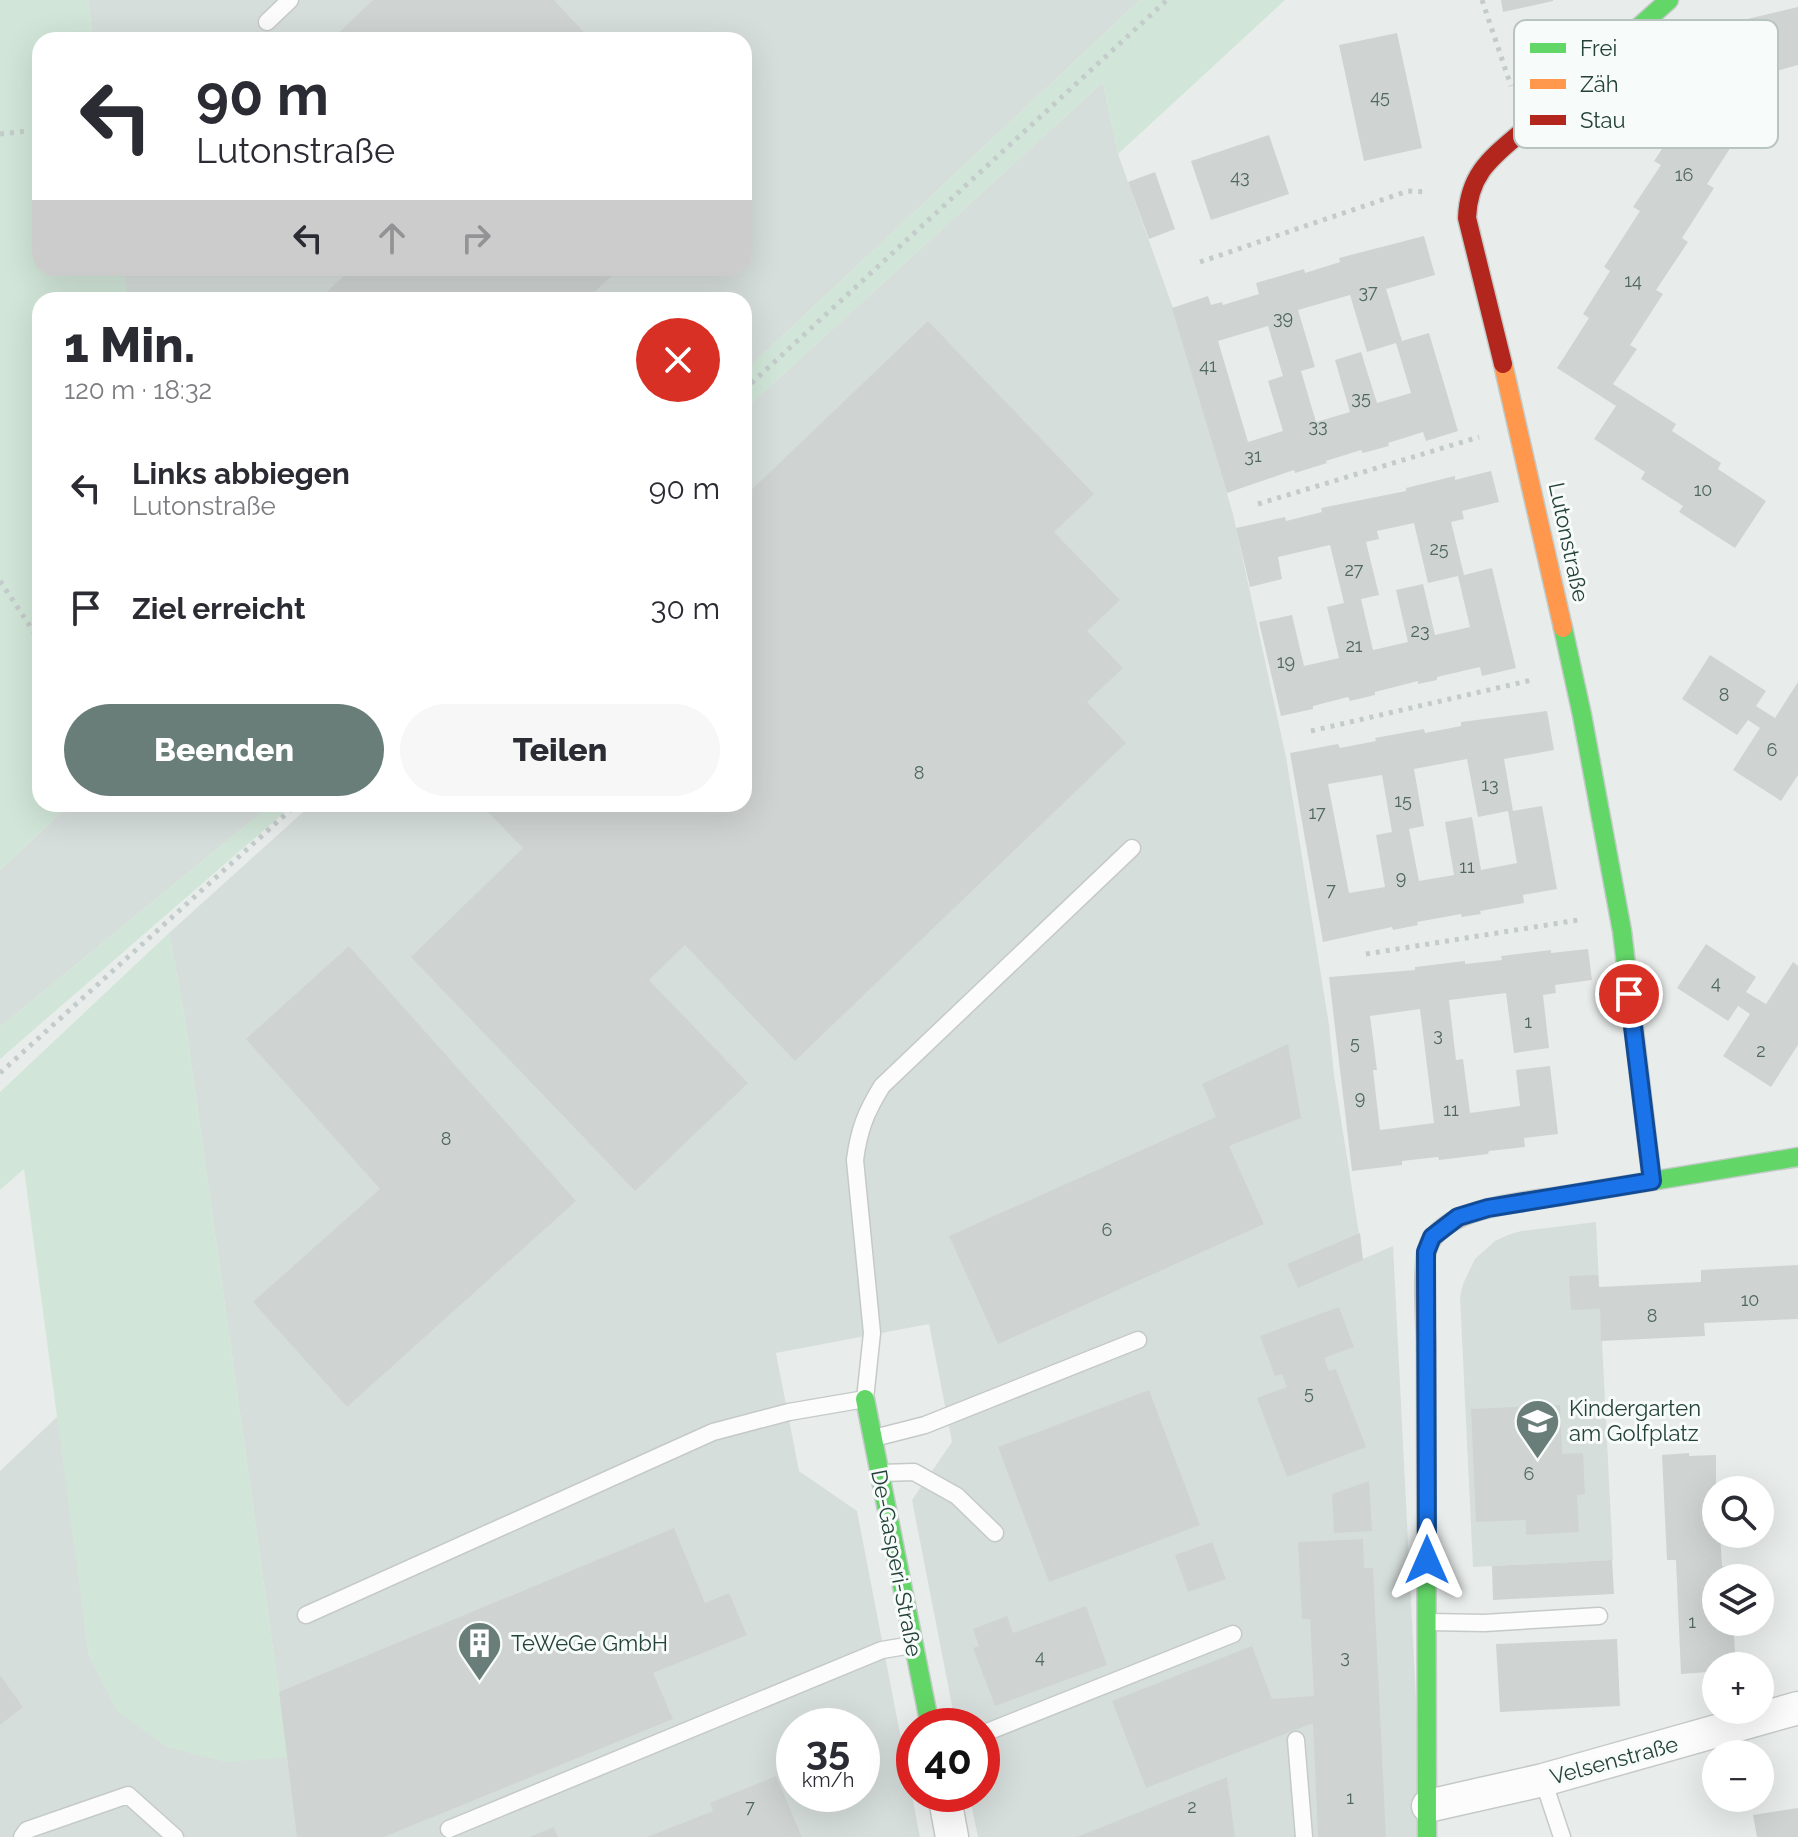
<!DOCTYPE html>
<html lang="de">
<meta charset="utf-8">
<style>
:root{--surface:#fff;--page:#f7f7f7;--text:#2b2b33;--muted:#7c7c81;--accent:#697e78}
body{margin:0;font-family:Raleway,sans-serif;background:var(--page);color:var(--text);height:100vh;display:flex;flex-direction:column;font-size:30px;white-space:nowrap}
*{box-sizing:border-box;margin:0}
p{font-size:26px;color:var(--muted)}
.icon{flex:none;width:44px;height:44px;fill:none;stroke:currentColor;stroke-width:2;stroke-linecap:round;stroke-linejoin:round}
.map{position:relative;flex:1;overflow:hidden}
.panel{position:absolute;left:32px;top:292px;width:720px;height:520px;display:flex;flex-direction:column;background:var(--surface);border-radius:24px;box-shadow:0 8px 32px #0002}
.panel>*{flex:none}
.hud{position:absolute;left:32px;top:32px;width:720px;height:244px;border-radius:24px;box-shadow:0 8px 32px #0002;background:#fff;color:var(--text);overflow:hidden}
.fabs{position:absolute;left:1702px;top:1476px;display:grid;gap:16px}
.fabs a{display:grid;place-items:center;width:72px;height:72px;border-radius:50%;background:var(--surface);box-shadow:0 8px 32px #0002;font-size:40px}
.speed{position:absolute;left:776px;top:1708px;display:flex;gap:16px;font-size:40px;font-weight:700;text-align:center}
.speed>*{display:grid;place-content:center;width:104px;height:104px;border-radius:50%;background:var(--surface);box-shadow:0 8px 32px #0002;line-height:1}
.speed small{font-size:20px;font-weight:400}
.speed .limit{border:12px solid #d22;background:#fff;color:#111}
.pin{position:absolute;display:grid;place-items:center;width:68px;height:68px;color:#fff;margin:-34px;border:4px solid #fff;border-radius:50%;box-shadow:0 2px 8px #0007}
.me{position:absolute;width:88px;margin:-44px;rotate:0deg;stroke-linejoin:round;filter:drop-shadow(0 0 6px #0008)}
.turn{display:flex;align-items:center;gap:28px;height:168px;padding:0 32px;font-size:36px}
.turn .icon{width:104px;height:104px;stroke-width:2.5}
.turn b{display:block;font-size:56px;line-height:68px}
.lanes{display:flex;align-items:center;height:76px;padding:0 32px;background:#0003;justify-content:center;gap:40px;direction:ltr}
.lanes .off{opacity:.35}
.round{display:grid;place-items:center;flex:none;width:84px;height:84px;border-radius:42px;background:var(--page)}
.overview{display:flex;align-items:center;justify-content:space-between;height:136px;padding:0 32px}
h1{font-size:48px;font-weight:800;line-height:60px}
.button{display:flex;gap:16px;margin-top:auto;padding:16px 32px}
.button a{flex:1;height:92px;border-radius:48px;background:var(--accent);color:#fff;font-size:32px;font-weight:800;line-height:92px;text-align:center}
.button a+a{background:var(--page);color:var(--text)}
ul{padding:0;list-style:none}
li{display:flex;align-items:center;gap:24px;height:120px;padding:0 32px}
li div{flex:1}
li b{display:block;font-size:30px}
li em{font-style:normal}
.map>svg:first-child{display:block}
.built{fill:#d6dedb;fill-rule:evenodd}
.green{fill:#d1e6d8}
.building{fill:#cfd4d2;fill-rule:evenodd}
.lines{fill:none;stroke-linecap:round;stroke-linejoin:round}
.lane-casing{stroke:#c5cac8;stroke-width:19}
.street-casing{stroke:#c5cac8;stroke-width:35}
.fast-casing{stroke:#c3cbc8;stroke-width:21}
.slow-casing{stroke:#c3cbc8;stroke-width:21}
.jam-casing{stroke:#c3cbc8;stroke-width:21}
.path{stroke:#c3ccca;stroke-width:5;stroke-dasharray:4 6;stroke-linecap:butt}
.lane{stroke:#fcfcfc;stroke-width:16}
.street{stroke:#fcfcfc;stroke-width:32}
.fast{stroke:#63d668;stroke-width:18}
.slow{stroke:#ff974d;stroke-width:18}
.jam{stroke:#b3261e;stroke-width:18}
.route-casing{stroke:#114b97;stroke-width:20}
.route{stroke:#1a73e8;stroke-width:14}
.labels{text-anchor:middle;stroke-width:6;stroke-linejoin:round;paint-order:stroke}
.number-label{font-size:18px;fill:#506761}
.street-label{font-size:22px;fill:#24423a;stroke:#f7fbf9}
.poi-label{font-size:22px;fill:#24423a;stroke:#f7fbf9;text-anchor:start}
.key{fill:#f7fbf9;stroke:#b8c4c0;stroke-width:2}
.key-label{font-size:22px;fill:#24423a}
</style>
<div class="map">
<svg width="1798" height="1837" viewBox="0 0 1798 1837">
<rect width="100%" height="100%" fill="#e8edeb"/>
<path class="built" d="M88 0H1140L744 372V300H127L123 268H744V40H93Z
M1103 82 1118 154 1173 308 1233 514 1286 757 1329 1025 1334 1075 1363 1259 1393 1246 1423 1837H978L969 1794H982V1726H956L912 1500 952 1442 929 1324 776 1353 799 1471 857 1511 920 1837H0V1471L58 1416 89 1656 288 1757 185 1019 169 933 312 804H744V410ZM794 1726H862V1794H794Z
M70 804H272L0 1027V870Z
M1596 1222 1613 1560 1473 1567 1460 1297 1463 1284 1475 1259 1495 1241 1508 1235 1521 1231Z"/>
<path class="green" d="M0 0H88L93 40H40V268H123L127 300H40V804H70L0 870Z
M1140 0H1285L1118 154 1103 82 744 410V372Z
M272 804H294L0 1059V1027Z
M169 933 185 1019 288 1757 226 1762 167 1747 117 1711 89 1656 24 1169 0 1190V1092Z"/>
<path class="building" d="M373 0H554L591 40H331Z
M1501 0H1553V1L1503 12Z
M1798 7V65L1765 74 1756 39 1749 41 1743 20Z
M1397 33 1422 148 1364 161 1339 45Z
M1721 45 1739 57 1735 63 1764 82 1732 131 1738 136 1707 184 1714 188 1682 238 1688 242 1656 290 1663 294 1630 345 1637 349 1613 384 1676 424 1672 431 1721 463 1718 469 1766 501 1735 548 1679 512 1683 506 1641 479 1645 472 1594 439 1616 406 1557 368 1589 318 1583 314 1610 271 1604 267 1640 211 1633 207 1661 165 1654 161 1691 105 1685 101Z
M1269 135 1289 194 1211 220 1191 161Z
M1155 172 1175 229 1149 239 1128 182Z
M1424 236 1435 275 1386 289 1402 341 1429 333 1458 431 1426 441 1423 432 1388 443 1389 446 1363 453 1361 450 1326 461 1327 463 1295 473 1294 470 1227 493 1172 308 1208 296 1211 305 1222 302 1223 305 1259 294 1256 283 1304 269 1305 273 1340 262 1339 258ZM1350 295 1367 352 1396 343 1411 393 1377 403 1361 352 1335 360 1350 412 1316 422 1301 371 1315 367 1298 310ZM1268 326 1283 376 1268 381 1283 431 1248 442 1218 341Z
M352 268H620L586 300H318Z
M928 321 1094 494 1054 532 1120 600 1087 631 1123 668 1087 702 1126 743 795 1061 685 945 649 980 748 1083 635 1191 411 957 523 848 480 804H744V497Z
M1491 471 1499 502 1462 511 1464 519 1451 522 1464 575 1492 568 1516 668 1482 676 1480 667 1437 677V680L1418 684V681L1375 692V695L1350 701 1348 697 1313 706V709L1281 716 1259 622 1292 615 1304 666 1339 658 1327 607 1344 603 1330 545 1278 557 1282 579 1250 587 1236 528 1285 517 1286 521 1322 512 1321 508 1406 491V488L1455 476V480ZM1414 523 1428 583 1458 576 1470 627 1435 635 1423 584 1396 590 1408 642 1373 650 1361 599 1379 595 1366 542 1379 539 1377 531Z
M1710 655 1766 691 1756 706 1775 718 1798 682V775L1781 801 1733 770 1760 728 1748 720 1737 735 1682 699Z
M1547 711 1554 750 1504 759 1513 811 1542 806 1557 889 1523 895 1524 903 1480 911 1481 914 1462 917 1461 914 1417 922 1418 925 1393 930 1392 927 1323 942 1290 753 1338 744 1340 748 1376 741 1375 738 1424 729 1425 733 1461 726V722ZM1467 759 1478 817 1508 811 1517 863 1481 870 1472 817 1445 822 1454 875 1419 881 1409 829 1424 826 1414 769ZM1382 775 1392 832 1376 835 1385 887 1349 893 1328 784Z
M1706 944 1756 977 1746 992 1766 1004 1793 962 1798 966V1045L1771 1087 1723 1056 1750 1014 1738 1006 1728 1021 1677 988Z
M349 946 576 1201 347 1407 253 1302 380 1189 246 1039Z
M1588 949 1592 980 1555 985 1556 993 1543 995 1549 1048 1514 1053 1506 993 1449 1000 1456 1060 1463 1059 1470 1113 1520 1106 1516 1070 1550 1066 1558 1134 1524 1138 1525 1147 1489 1151 1488 1154 1439 1160 1438 1157 1402 1161V1165L1352 1171 1329 977 1415 970V967L1465 961V964L1502 960 1501 956 1551 950V953ZM1420 1009 1434 1123 1380 1130 1373 1070H1377L1370 1016Z
M1288 1044 1301 1118 1229 1146 1264 1224 998 1344 949 1236 1216 1117 1202 1084Z
M1360 1233 1363 1260 1298 1288 1287 1264Z
M1798 1265V1319L1704 1323 1705 1336 1601 1341 1600 1309 1571 1310 1569 1276 1598 1275 1599 1287 1701 1282V1270Z
M1339 1307 1354 1347 1324 1358 1329 1371 1336 1369 1366 1447 1287 1477 1257 1398 1287 1387 1282 1374 1275 1376 1260 1336Z
M1149 1390 1200 1525 1049 1582 998 1447Z
M1560 1405 1562 1454 1583 1453 1585 1494 1577 1495 1579 1532 1526 1535V1520L1476 1522 1471 1409Z
M1689 1453V1456L1716 1455V1534H1720L1722 1566 1730 1567 1731 1578H1716V1622H1733L1736 1666H1716V1669H1709V1672L1681 1674 1676 1560H1667L1662 1455Z
M1369 1481 1372 1531 1334 1533 1332 1494Z
M674 1528 705 1603 729 1593 747 1635 653 1673 673 1719 384 1837H297L279 1692Z
M1363 1539 1364 1568H1373L1386 1837H1318L1313 1723 1146 1788 1112 1701 1252 1646 1272 1699 1314 1696 1310 1619H1302L1298 1542Z
M1212 1542 1226 1579 1188 1592 1175 1555Z
M1612 1560 1614 1594 1493 1600 1492 1566Z
M1086 1606 1107 1665 995 1706 973 1648 979 1646 973 1629 1007 1616 1013 1633Z
M1617 1639 1620 1706 1500 1712 1496 1644Z
M0 1675 23 1707 0 1725Z
M776 1776 802 1837H647L713 1811 710 1803Z
M1227 1777 1235 1837H1077Z
M1798 1808V1837H1757L1753 1815Z
M554 1827 558 1837H529Z"/>
<g class="lines">
<defs>
<path id="lane" d="M267 22 290 0
M874 1438 925 1425 1138 1340
M881 1473 914 1472 957 1496 995 1533
M306 1615 713 1432 789 1412 865 1399 872 1333 855 1160C859 1129 866 1112 882 1086L1132 848
M1429 1622 1484 1623 1599 1616
M982 1734 1233 1634
M1296 1740 1304 1837
M1543 1780 1562 1837
M449 1829 882 1650 912 1645
M22 1837 27 1830 128 1795 175 1837"/>
<path id="street" d="M944 1794 952 1837
M1428 1806 1543 1780 1798 1708"/>
<path id="fast" d="M1534 121 1669 0
M1563 628 1582 715 1622 931 1652 1181
M1561 1196 1798 1157
M1426 1349 1427 1837
M865 1399 930 1726"/>
<path id="slow" d="M1503 364 1563 628
M1426 1349C1426 1318 1422 1285 1426 1255 1432 1207 1525 1202 1561 1196"/>
<path id="jam" d="M1503 364 1467 218C1469 167 1499 153 1534 121"/>
</defs>
<use href="#lane" class="lane-casing"/>
<use href="#street" class="street-casing"/>
<use href="#fast" class="fast-casing"/>
<use href="#slow" class="slow-casing"/>
<use href="#jam" class="jam-casing"/>
<path class="path" d="M1482 0 1511 86
M0 134 27 131
M1200 262 1408 191 1427 192
M744 390 1167 0
M1258 504 1479 437
M0 581 40 641
M1311 731 1532 680
M1366 954 1578 920
M0 1073 297 804"/>
<use href="#lane" class="lane"/>
<use href="#street" class="street"/>
<use href="#fast" class="fast"/>
<use href="#slow" class="slow"/>
<use href="#jam" class="jam"/>
</g>
<g class="lines">
<defs>
<path id="route" d="M1427 1560 1426 1252 1432 1237 1458 1217 1488 1208 1652 1181 1629 994"/>
</defs>
<use href="#route" class="route-casing"/>
<use href="#route" class="route"/>
</g>
<defs>
<symbol id="school-pin" viewBox="-11 -11 22 30"><path d="M0 17L-7.5 6A9.5 9.5 0 1 1 7.5 6Z" fill="#697e78" stroke="#f7fbf9"/><path d="M0-5L7-2L0 1L-7-2ZM-4 1L0 2.5L4 1V4Q0 6-4 4Z" fill="#fff"/></symbol>
<symbol id="building-pin" viewBox="-11 -11 22 30"><path d="M0 17L-7.5 6A9.5 9.5 0 1 1 7.5 6Z" fill="#697e78" stroke="#f7fbf9"/><path d="M-4-6H4V6H1V3H-1V6H-4ZM-2.5-4.3h1.7v1.8h-1.7ZM.8-4.3h1.7v1.8H.8ZM-2.5-1h1.7V.8h-1.7ZM.8-1h1.7V.8H.8Z" fill="#fff"/></symbol>
</defs>
<g fill-rule="evenodd">
<use href="#school-pin" x="1512" y="1396" width="51" height="69"/>
<use href="#building-pin" x="454" y="1618" width="51" height="69"/>
</g>
<g class="labels">
<g class="number-label">
<text x="1380" y="103">45</text>
<text x="1684" y="181">16</text>
<text x="1240" y="183">43</text>
<text x="1633" y="287">14</text>
<text x="1368" y="298">37</text>
<text x="1283" y="324">39</text>
<text x="1208" y="372">41</text>
<text x="1361" y="404">35</text>
<text x="1318" y="432">33</text>
<text x="1253" y="462">31</text>
<text x="1703" y="496">10</text>
<text x="1439" y="555">25</text>
<text x="1354" y="576">27</text>
<text x="1420" y="637">23</text>
<text x="1354" y="652">21</text>
<text x="1286" y="668">19</text>
<text x="1724" y="701">8</text>
<text x="1772" y="756">6</text>
<text x="919" y="779">8</text>
<text x="1490" y="791">13</text>
<text x="1403" y="807">15</text>
<text x="1317" y="819">17</text>
<text x="1467" y="873">11</text>
<text x="1401" y="884">9</text>
<text x="1331" y="896">7</text>
<text x="1716" y="989">4</text>
<text x="1528" y="1028">1</text>
<text x="1438" y="1041">3</text>
<text x="1355" y="1049">5</text>
<text x="1761" y="1057">2</text>
<text x="1360" y="1104">9</text>
<text x="1451" y="1116">11</text>
<text x="446" y="1145">8</text>
<text x="1107" y="1236">6</text>
<text x="1750" y="1306">10</text>
<text x="1652" y="1322">8</text>
<text x="1309" y="1399">5</text>
<text x="1529" y="1480">6</text>
<text x="1692" y="1628">1</text>
<text x="1040" y="1663">4</text>
<text x="1345" y="1663">3</text>
<text x="1350" y="1804">1</text>
<text x="750" y="1813">7</text>
<text x="1192" y="1813">2</text>
</g>
<g class="street-label">
<text transform="translate(1569 542) rotate(78)" y="8">Lutonstraße</text>
<text transform="translate(897 1563) rotate(79)" y="8">De-Gasperi-Straße</text>
<text transform="translate(1614 1760) rotate(-15)" y="8">Velsenstraße</text>
</g>
<g class="poi-label">
<text x="1569" y="1416">Kindergarten<tspan x="1569" dy="25">am Golfplatz</tspan></text>
<text x="511" y="1651">TeWeGe GmbH</text>
</g>
</g>
<rect x="1514" y="20" width="264" height="128" rx="12" class="key"/>
<rect x="1530" y="43" width="36" height="10" fill="#63d668"/>
<rect x="1530" y="79" width="36" height="10" fill="#ff974d"/>
<rect x="1530" y="115" width="36" height="10" fill="#b3261e"/>
<g class="key-label">
<text x="1580" y="56">Frei</text>
<text x="1580" y="92">Zäh</text>
<text x="1580" y="128">Stau</text>
</g>
</svg>
<div class="fabs">
<a><svg class="icon" aria-label="search" viewBox="0 0 24 24"><circle cx="10" cy="10" r="6"/><path d="M15 15l6 6"/></svg></a>
<a><svg class="icon" aria-label="layers" viewBox="0 0 24 24"><path d="M12 4l9 5-9 5-9-5zM3 14l9 5 9-5"/></svg></a>
<a>+</a>
<a>−</a>
</div>
<div class="speed"><div>35<small>km/h</small></div><div class="limit">40</div></div>
<div class="pin" style="left:1629px;top:994px;background:#d93025"><svg class="icon" aria-label="arrive" viewBox="0 0 24 24"><path d="M6 21V4h12l-3 4 3 4H6"/></svg></div>
<svg class="me" style="left:1427px;top:1560px" viewBox="-20 -20 40 40"><path d="M0-17L14 15 0 8-14 15z" fill="#1a73e8" stroke="#fff" stroke-width="4"/></svg>
<div class="hud">
<div class="turn"><svg class="icon" aria-label="left" viewBox="0 0 24 24"><path d="M17 20v-9H6M10 6l-5 5 5 5"/></svg><div><b>90 m</b>Lutonstraße</div></div>
<div class="lanes"><svg class="icon" aria-label="left" viewBox="0 0 24 24"><path d="M17 20v-9H6M10 6l-5 5 5 5"/></svg><svg class="icon off" aria-label="ahead" viewBox="0 0 24 24"><path d="M12 20V5M6 11l6-6 6 6"/></svg><svg class="icon off" aria-label="right" viewBox="0 0 24 24"><path d="M7 20v-9h11M14 6l5 5-5 5"/></svg></div>
</div>
<section class="panel">
<div class="overview"><div><h1>1 Min.</h1><p>120 m · 18:32</p></div><a class="round" style="background:#d93025;color:#fff"><svg class="icon" aria-label="close" viewBox="0 0 24 24"><path d="M6 6l12 12M18 6L6 18"/></svg></a></div>
<ul>
<li><svg class="icon" aria-label="left" viewBox="0 0 24 24"><path d="M17 20v-9H6M10 6l-5 5 5 5"/></svg><div><b>Links abbiegen</b><p>Lutonstraße</p></div><em>90 m</em></li>
<li><svg class="icon" aria-label="arrive" viewBox="0 0 24 24"><path d="M6 21V4h12l-3 4 3 4H6"/></svg><div><b>Ziel erreicht</b></div><em>30 m</em></li>
</ul>
<div class="button"><a>Beenden</a><a>Teilen</a></div>
</section>
</div>
